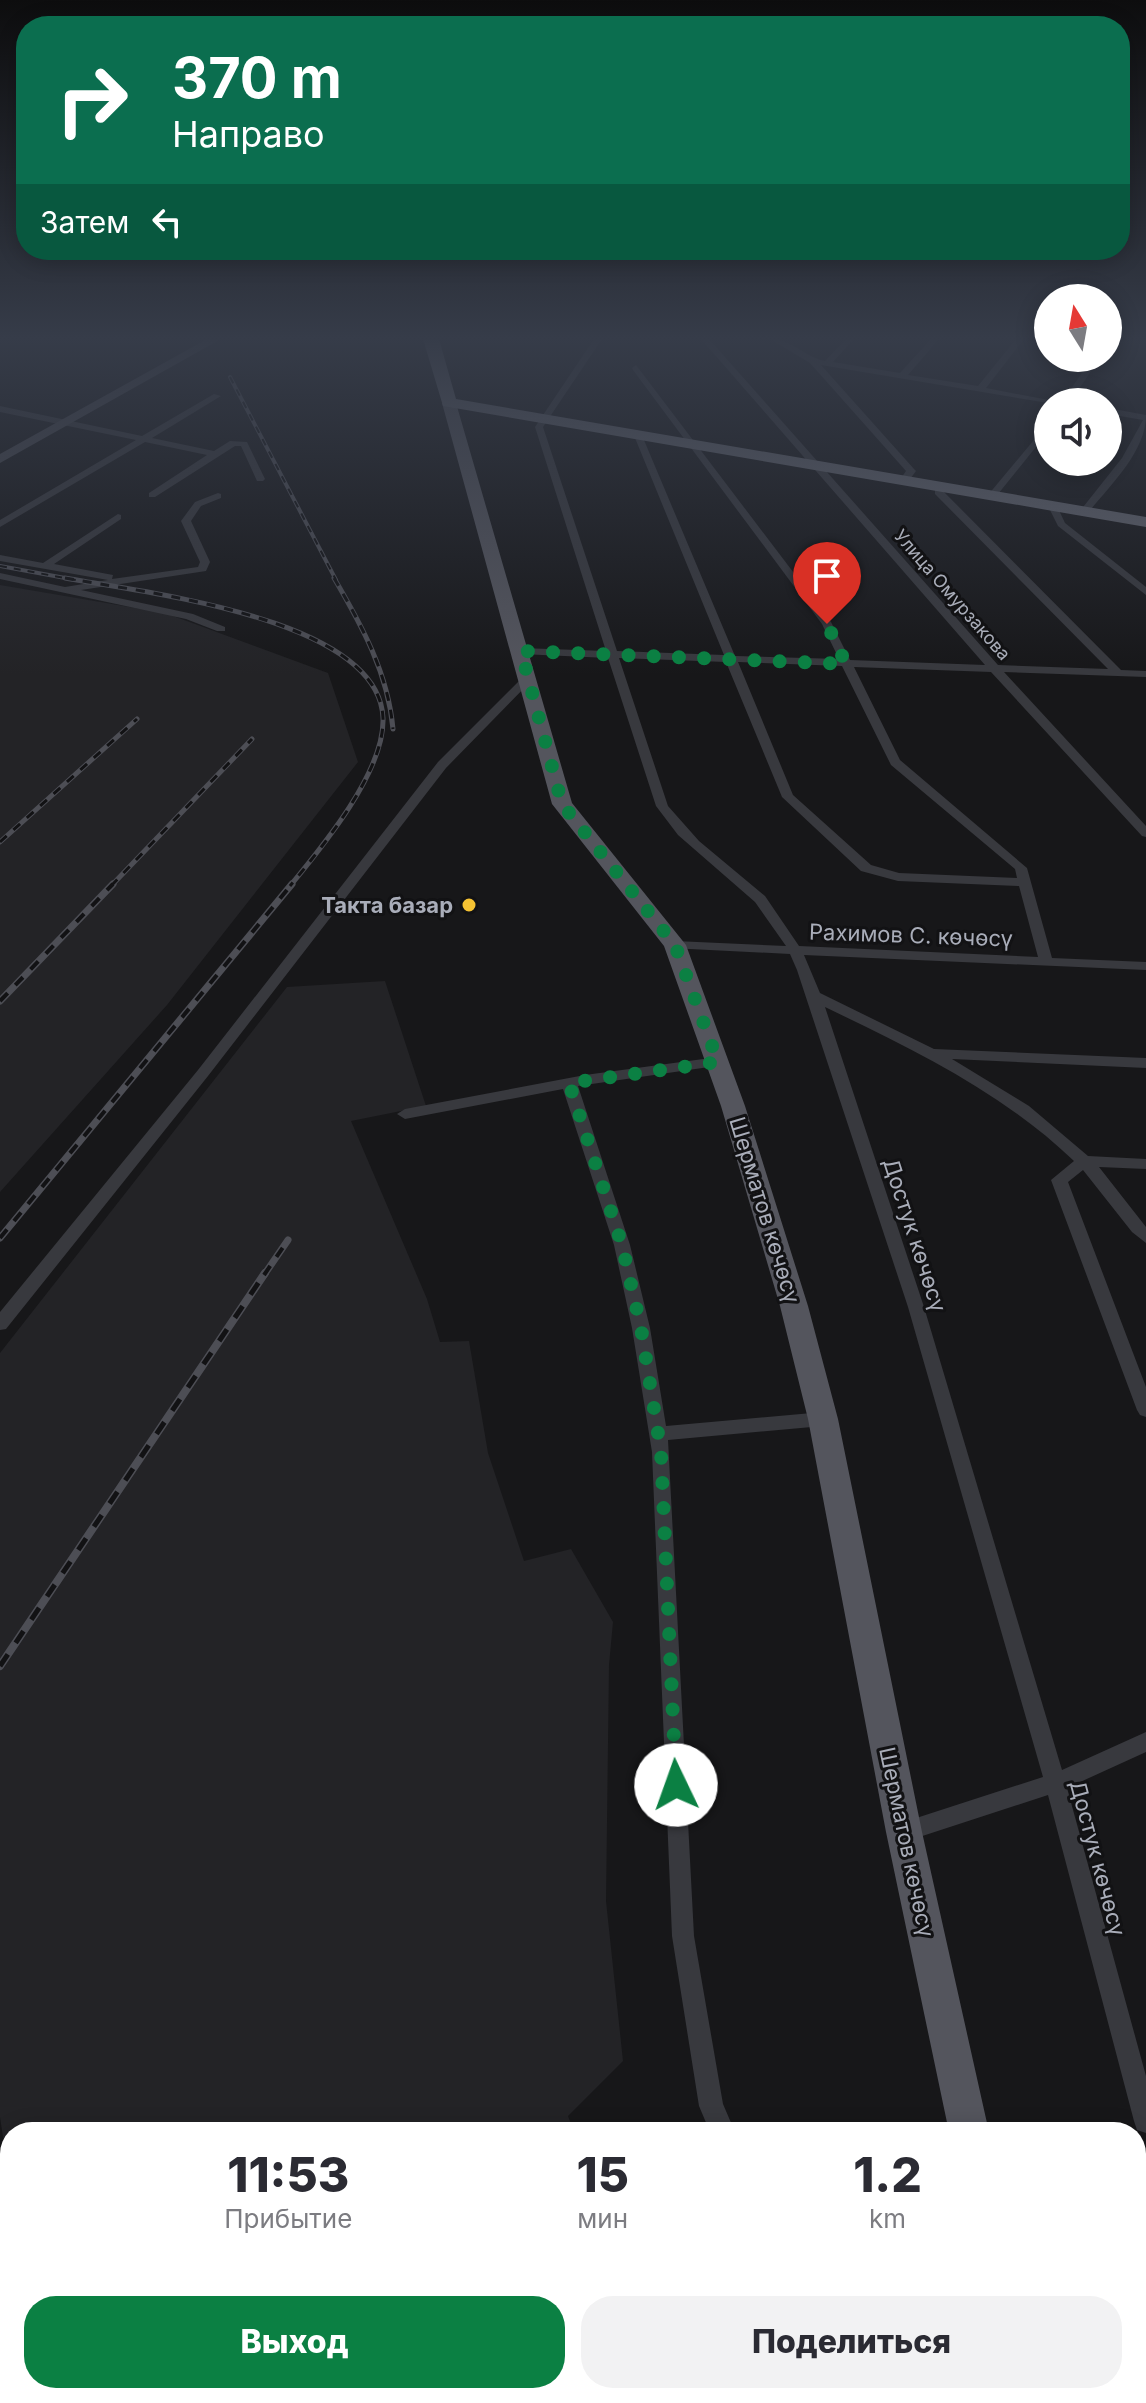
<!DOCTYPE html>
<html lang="ru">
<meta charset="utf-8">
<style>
:root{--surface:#fff;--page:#f2f2f3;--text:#2b2b33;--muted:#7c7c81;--accent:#0b8043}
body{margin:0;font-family:Inter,sans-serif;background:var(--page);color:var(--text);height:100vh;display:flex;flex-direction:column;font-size:30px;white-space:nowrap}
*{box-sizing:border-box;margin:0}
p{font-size:26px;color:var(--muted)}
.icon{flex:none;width:44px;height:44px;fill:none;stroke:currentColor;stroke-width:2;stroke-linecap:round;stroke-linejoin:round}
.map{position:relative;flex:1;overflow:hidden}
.sheet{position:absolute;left:0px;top:2122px;width:1146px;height:282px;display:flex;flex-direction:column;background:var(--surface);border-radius:32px 32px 0 0;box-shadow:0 4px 20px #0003}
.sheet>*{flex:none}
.top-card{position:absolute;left:16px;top:16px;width:1114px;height:244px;border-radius:32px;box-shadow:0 4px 20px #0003;background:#0b6e4f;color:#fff;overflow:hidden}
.needle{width:52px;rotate:349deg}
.tools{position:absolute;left:1034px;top:284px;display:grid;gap:16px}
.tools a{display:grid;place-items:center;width:88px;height:88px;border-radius:50%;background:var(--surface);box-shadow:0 4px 20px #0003;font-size:40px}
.pin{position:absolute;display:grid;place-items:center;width:68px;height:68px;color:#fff;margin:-82px -34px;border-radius:50% 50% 50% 0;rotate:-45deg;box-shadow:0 0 8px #0007}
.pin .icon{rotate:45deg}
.me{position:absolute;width:88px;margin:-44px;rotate:357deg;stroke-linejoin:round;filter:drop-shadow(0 0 6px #0008)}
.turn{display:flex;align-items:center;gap:28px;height:168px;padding:0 24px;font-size:36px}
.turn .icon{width:104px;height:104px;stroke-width:2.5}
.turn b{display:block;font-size:56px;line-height:68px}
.then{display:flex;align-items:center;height:76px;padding:0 24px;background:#0003;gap:16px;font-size:30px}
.eta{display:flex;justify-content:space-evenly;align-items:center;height:136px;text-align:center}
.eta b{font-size:48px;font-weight:800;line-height:56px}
.action{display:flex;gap:16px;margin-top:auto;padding:16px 24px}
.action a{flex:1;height:92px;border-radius:32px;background:var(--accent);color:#fff;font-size:32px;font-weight:800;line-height:92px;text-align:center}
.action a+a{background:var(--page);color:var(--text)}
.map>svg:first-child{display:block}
.built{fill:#232326}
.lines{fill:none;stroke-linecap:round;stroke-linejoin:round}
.street{fill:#38393e;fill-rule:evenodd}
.secondary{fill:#46474e;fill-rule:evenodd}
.primary{fill:#54555d;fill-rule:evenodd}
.highway{fill:#64666f;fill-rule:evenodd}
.rail-far3-casing{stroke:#4d4e55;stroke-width:4}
.rail-far2-casing{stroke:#4d4e55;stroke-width:5}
.rail-far1-casing{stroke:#4d4e55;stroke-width:7}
.rail-casing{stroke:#4d4e55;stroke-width:8}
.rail-far3{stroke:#121214;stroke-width:2;stroke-dasharray:7;stroke-linecap:butt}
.rail-far2{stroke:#121214;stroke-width:3;stroke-dasharray:9;stroke-linecap:butt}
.rail-far1{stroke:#121214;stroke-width:4;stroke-dasharray:11;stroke-linecap:butt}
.rail{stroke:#121214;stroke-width:5;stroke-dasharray:14;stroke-linecap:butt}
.route{stroke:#0b8043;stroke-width:14;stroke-dasharray:0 25.2}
.poi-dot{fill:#f6c333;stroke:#121214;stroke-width:3}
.labels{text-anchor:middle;stroke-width:6;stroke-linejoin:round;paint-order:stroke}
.far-street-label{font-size:18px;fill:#a9adb9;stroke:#121214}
.poi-label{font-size:22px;font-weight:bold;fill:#a9adb9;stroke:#121214;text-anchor:end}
.street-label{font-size:22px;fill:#a9adb9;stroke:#121214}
</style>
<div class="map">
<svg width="1146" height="2403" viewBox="0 0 1146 2403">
<rect width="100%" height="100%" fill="#171719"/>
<path class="built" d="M0 585 165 613 328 673 358 762 167 1005 0 1192Z
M385 981 426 1106 351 1121 427 1299 440 1342 469 1341 488 1453 524 1561 571 1549 613 1622 609 1665 606 1901 623 2061 568 2116 574 2132H10V2185L0 2117V1353L287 987Z
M41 2394H139L117 2403H42Z
M238 2394H679L682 2403H240Z"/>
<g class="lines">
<path class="street" d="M594 339H602L543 427 617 651 724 655 633 433 637 430 641 433 735 656 839 659 822 624 633 370 632 368 636 365 831 622 850 660 985 665 701 339H709L998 665 1108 669 935 494V485H941L943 491 1121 670 1146 671V677L1004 672 1146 826V837L1142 836 991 672 854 667 900 760 1027 868 1052 958 1146 962V970L804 955 820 993 934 1049 1146 1058V1068L952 1059 1029 1106 1088 1156 1146 1159V1169L1099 1167 1146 1227V1243L1132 1232 1083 1170 1068 1182 1146 1387V1417L1140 1415 1137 1410 1051 1180 1074 1161C1002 1092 914 1050 825 1007L924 1307 1062 1770 1146 1732V1752L1067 1788 1146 2076V2133L1137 2130 1134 2121 1048 1795 904 1842 896 1839 893 1832 896 1825 904 1822 1043 1777 908 1307 797 970 790 954 670 948 668 945 675 941 786 946 755 902 678 835 656 806 608 658 521 654 516 651 521 648 606 651 535 427ZM619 658 726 662 782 797 861 871 898 881 1019 886 1038 957 799 946 765 896 699 841 668 806ZM738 662 842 666 891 765 1015 869 1017 878 899 873 871 865 793 795Z
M770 339C790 338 805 357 825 361L846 339H854L833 362 900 373 931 339H939L908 375 978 386 1016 339H1024L986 388 1059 402 1048 403 821 365 914 469 916 471 907 483 904 484 899 481 906 471 810 363Z
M1108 339H1113L1108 342Z
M1092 358H1100L1070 402H1062Z
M214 394 221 396 152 438 214 451 230 441 247 442 265 479 263 481H257L241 446H235L155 497H149V493L207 455 145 442 0 527V520L136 440 0 412V406L142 436Z
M1108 408 1146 415C1146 452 1110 485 1088 513L1085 514 1080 511 1122 458 1143 420 1108 414Z
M1048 423V432L994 499H988V495Z
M218 493 221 494V498L201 506 191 521 210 562 206 571 81 590 193 614 225 627V631H217L186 619 0 579V573L65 587 108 580 0 561V555L43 563 118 514 121 515V519L54 564 113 575 112 579 198 567 200 562 181 521 195 502Z
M1050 504H1056L1065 523 1146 587V595L1058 526 1048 506Z
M523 677 533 679 446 768 208 1076 6 1329 0 1330V1312L198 1070 438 762Z
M718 1057 725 1062 723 1065 578 1086 630 1245 650 1328 666 1426 823 1412 829 1414 832 1419 829 1424 823 1426 668 1440 694 1936 723 2104 735 2132H710L699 2106 672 1936 652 1452 632 1328 614 1245 563 1089 405 1119 397 1114 405 1109 585 1075Z
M810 2394H836L839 2403H811Z"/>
<path class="secondary" d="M207 339H221L0 463V454Z"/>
<path class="primary" d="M449 399 456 403 572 803 686 945 745 1106 808 1306 838 1419 922 1832 989 2132H949L886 1832 808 1419 780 1306 721 1106 664 946 552 804 442 403Z
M1005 2394H1049L1051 2403H1007Z"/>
<path class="highway" d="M423 339H439L456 399 1146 517V527L443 406Z"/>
<defs>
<path id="rail-far3" d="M230 377 336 580
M0 566 76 580"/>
<path id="rail-far2" d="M65 578C139 592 379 617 383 718 385 771 323 846 290 886
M334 578C362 626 388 673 393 729
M0 842 137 719
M111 886 252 739"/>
<path id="rail-far1" d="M0 1001 113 884
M0 1238 292 884
M264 1275 288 1240"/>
<path id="rail" d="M0 1666 265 1273"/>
</defs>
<use href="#rail-far3" class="rail-far3-casing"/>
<use href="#rail-far2" class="rail-far2-casing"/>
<use href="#rail-far1" class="rail-far1-casing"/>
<use href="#rail" class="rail-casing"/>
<use href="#rail-far3" class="rail-far3"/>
<use href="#rail-far2" class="rail-far2"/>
<use href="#rail-far1" class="rail-far1"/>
<use href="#rail" class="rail"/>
</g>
<linearGradient id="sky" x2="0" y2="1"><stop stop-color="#0d0d0e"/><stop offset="0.5" stop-color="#363c49"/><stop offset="1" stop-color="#363c49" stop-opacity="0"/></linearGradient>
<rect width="1146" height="675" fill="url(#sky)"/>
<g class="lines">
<path class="route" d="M676 1785 661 1452 641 1328 622 1245 569 1083 718 1062 675 945 562 804 521 651 846 664 827 624"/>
</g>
<circle class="poi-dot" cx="469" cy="905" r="8"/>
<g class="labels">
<g class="far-street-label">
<text transform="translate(952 595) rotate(49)" y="6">Улица Омурзакова</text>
</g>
<g class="poi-label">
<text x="453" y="913">Такта базар</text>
</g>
<g class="street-label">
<text transform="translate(911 935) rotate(2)" y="8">Рахимов С. көчөсү</text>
<text transform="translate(765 1210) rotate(73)" y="8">Шерматов көчөсү</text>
<text transform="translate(915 1235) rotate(72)" y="8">Достук көчөсү</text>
<text transform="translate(907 1842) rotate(78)" y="8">Шерматов көчөсү</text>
<text transform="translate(1098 1858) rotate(75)" y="8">Достук көчөсү</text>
</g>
</g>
</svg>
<div class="tools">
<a><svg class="needle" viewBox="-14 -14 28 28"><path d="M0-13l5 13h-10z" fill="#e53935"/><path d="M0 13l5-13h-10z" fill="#7c7c81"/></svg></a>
<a><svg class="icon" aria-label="sound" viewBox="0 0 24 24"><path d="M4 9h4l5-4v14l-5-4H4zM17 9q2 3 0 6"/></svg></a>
</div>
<div class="pin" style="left:827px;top:624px;background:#d93025"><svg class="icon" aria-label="arrive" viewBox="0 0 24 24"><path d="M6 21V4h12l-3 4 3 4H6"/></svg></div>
<svg class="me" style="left:676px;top:1785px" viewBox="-20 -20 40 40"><circle r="19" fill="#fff"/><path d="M0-13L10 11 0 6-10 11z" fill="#0b8043"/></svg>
<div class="top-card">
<div class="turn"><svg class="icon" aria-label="right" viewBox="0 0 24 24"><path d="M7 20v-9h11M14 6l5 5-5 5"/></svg><div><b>370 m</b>Направо</div></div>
<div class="then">Затем<svg class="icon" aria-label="left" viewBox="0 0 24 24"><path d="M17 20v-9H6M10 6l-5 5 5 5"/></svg></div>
</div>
<section class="sheet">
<div class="eta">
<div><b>11:53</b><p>Прибытие</p></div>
<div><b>15</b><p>мин</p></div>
<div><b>1.2</b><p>km</p></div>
</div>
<div class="action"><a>Выход</a><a>Поделиться</a></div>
</section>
</div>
